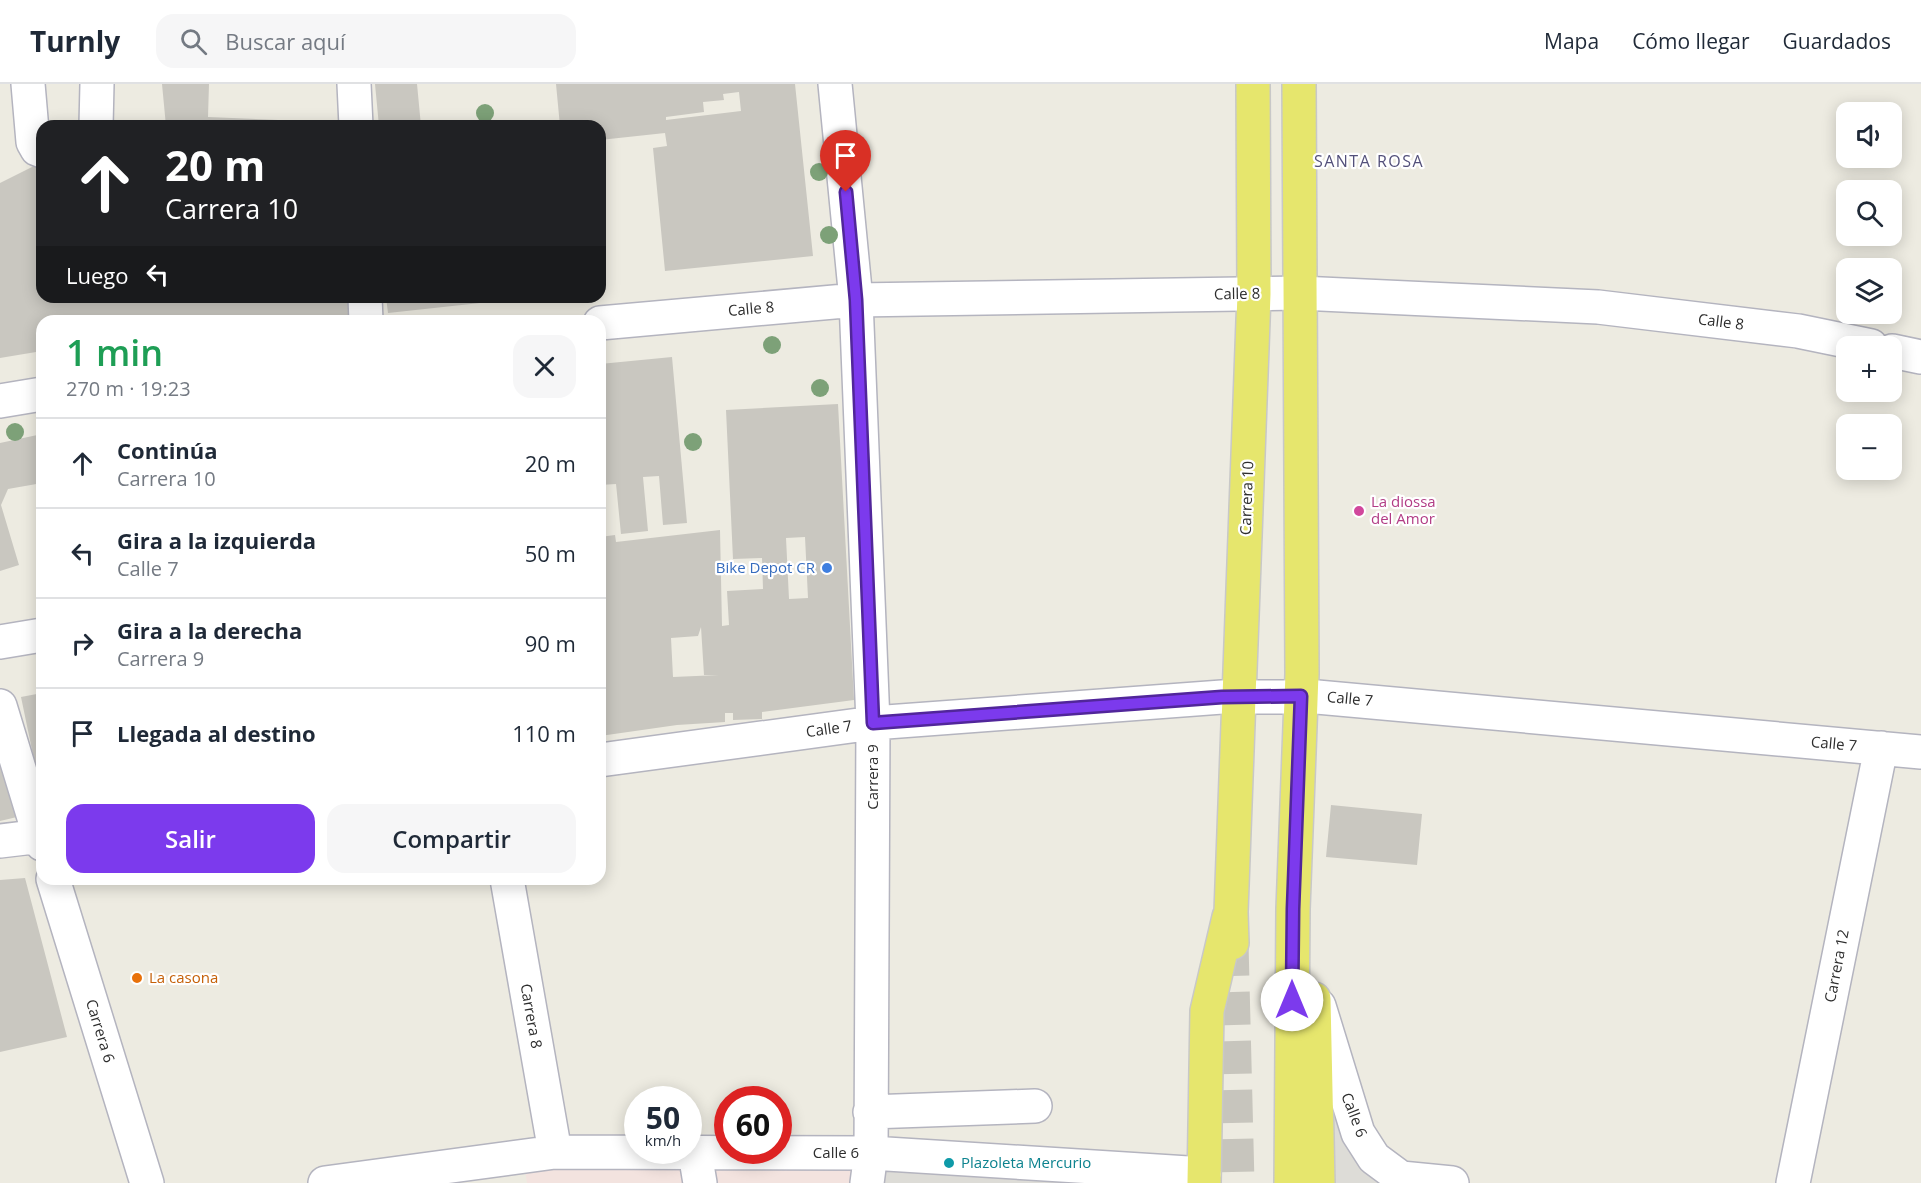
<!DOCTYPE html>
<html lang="es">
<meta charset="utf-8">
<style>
:root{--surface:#fff;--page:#f6f6f7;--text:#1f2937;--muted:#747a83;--line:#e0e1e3;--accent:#7c3aed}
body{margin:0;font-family:"Open Sans",sans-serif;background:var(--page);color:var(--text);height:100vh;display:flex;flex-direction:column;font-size:22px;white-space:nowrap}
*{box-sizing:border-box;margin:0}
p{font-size:20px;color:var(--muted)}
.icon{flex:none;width:33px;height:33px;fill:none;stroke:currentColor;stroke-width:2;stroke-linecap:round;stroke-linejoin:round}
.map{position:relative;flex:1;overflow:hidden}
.details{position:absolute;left:36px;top:231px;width:570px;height:570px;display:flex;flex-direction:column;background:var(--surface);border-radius:18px;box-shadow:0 3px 15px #0003}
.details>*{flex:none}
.banner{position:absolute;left:36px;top:36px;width:570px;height:183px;border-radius:18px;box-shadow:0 3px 15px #0003;background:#202124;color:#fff;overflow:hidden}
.buttons{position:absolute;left:1836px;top:18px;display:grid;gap:12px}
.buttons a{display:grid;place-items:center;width:66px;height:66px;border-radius:12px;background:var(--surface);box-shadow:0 3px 15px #0003;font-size:30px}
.speed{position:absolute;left:624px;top:1002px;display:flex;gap:12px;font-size:30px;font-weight:700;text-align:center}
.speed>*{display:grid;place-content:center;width:78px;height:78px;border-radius:50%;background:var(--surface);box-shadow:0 3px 15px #0003;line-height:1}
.speed small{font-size:15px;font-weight:400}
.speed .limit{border:9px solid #d22;background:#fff;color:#111}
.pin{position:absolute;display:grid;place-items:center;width:51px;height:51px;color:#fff;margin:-62px -26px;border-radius:50% 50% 50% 0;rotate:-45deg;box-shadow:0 0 6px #0007}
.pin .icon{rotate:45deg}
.me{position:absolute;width:66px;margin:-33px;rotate:0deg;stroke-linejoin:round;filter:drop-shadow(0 0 4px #0008)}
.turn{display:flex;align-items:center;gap:21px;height:126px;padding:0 30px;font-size:27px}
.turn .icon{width:78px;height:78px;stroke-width:2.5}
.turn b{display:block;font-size:42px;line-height:51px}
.then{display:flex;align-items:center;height:57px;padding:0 30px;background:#0003;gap:12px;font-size:22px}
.round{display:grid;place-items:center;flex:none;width:63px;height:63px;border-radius:18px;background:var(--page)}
.summary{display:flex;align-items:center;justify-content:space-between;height:102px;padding:0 30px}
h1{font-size:36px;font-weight:600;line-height:45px;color:#1e9e55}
.cta{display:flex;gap:12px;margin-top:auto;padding:12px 30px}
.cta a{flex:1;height:69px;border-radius:18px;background:var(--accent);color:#fff;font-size:24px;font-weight:600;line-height:69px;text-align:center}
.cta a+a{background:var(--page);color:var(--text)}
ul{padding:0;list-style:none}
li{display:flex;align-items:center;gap:18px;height:90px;padding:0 30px;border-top:2px solid var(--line)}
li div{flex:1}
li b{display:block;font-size:22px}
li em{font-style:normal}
header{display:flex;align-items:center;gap:36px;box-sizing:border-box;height:84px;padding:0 30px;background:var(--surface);border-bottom:2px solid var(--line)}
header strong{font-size:28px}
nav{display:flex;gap:33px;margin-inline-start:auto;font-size:21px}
.search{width:420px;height:54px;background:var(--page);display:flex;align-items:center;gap:15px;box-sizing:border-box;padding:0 21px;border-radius:18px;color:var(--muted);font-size:22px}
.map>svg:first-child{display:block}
.medical{fill:#f3e3df}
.plaza{fill:#dddcd7}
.building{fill:#c9c7c0;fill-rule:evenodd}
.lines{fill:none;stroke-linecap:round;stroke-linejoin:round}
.major-tunnel{stroke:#c7c5bd;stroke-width:33;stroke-dasharray:33 16;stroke-linecap:butt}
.minor-casing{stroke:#b4b4bf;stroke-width:36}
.major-casing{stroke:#c8c8c8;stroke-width:36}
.minor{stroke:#fff;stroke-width:33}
.major{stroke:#e6e66d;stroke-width:33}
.tree{fill:#7da178}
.route-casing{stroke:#51269a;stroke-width:15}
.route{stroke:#7c3aed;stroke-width:10}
.hotel-dot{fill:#d1479c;stroke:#fff;stroke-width:2}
.shop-dot{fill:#3f7fe0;stroke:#fff;stroke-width:2}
.food-dot{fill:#e8710a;stroke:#fff;stroke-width:2}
.culture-dot{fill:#0f9aa8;stroke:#fff;stroke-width:2}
.labels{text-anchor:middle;stroke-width:4.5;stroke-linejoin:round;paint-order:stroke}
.street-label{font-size:15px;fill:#2d2d2d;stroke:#fff}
.hotel-label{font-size:15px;fill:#b23c85;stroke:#fff;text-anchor:start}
.shop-label{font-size:15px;fill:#366cbe;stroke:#fff;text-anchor:end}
.food-label{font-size:15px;fill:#c56008;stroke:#fff;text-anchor:start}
.culture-label{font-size:15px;fill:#0d838f;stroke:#fff;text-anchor:start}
.neighbourhood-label{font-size:16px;letter-spacing:1.5px;fill:#53507a;stroke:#fff}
</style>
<header>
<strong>Turnly</strong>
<div class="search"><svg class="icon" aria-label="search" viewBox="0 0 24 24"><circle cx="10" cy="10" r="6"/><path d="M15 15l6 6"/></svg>Buscar aquí</div>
<nav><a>Mapa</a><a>Cómo llegar</a><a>Guardados</a></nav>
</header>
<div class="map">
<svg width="1921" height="1099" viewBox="0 0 1921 1099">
<rect width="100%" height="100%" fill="#edebe1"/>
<path class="medical" d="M871 1069 867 1099H527L523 1073Z"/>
<path class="plaza" d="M1326 1030H1342L1392 1099H1327Z
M871 1069 1204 1099H867Z"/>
<path class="building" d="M162 0H209L208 33 351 39V42H166Z
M375 0H417L421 42H379Z
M556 0H795L813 172 665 187 653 64 667 62 665 49 600 56V42H560ZM739 8 741 27 666 36V33L704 28 703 18 724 16 723 10Z
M42 78V213H357V234L340 237H42V267L0 274V99Z
M386 213H517V215L388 229Z
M672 273 687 439 663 441 659 392 643 393 648 447 621 450 616 400 600 401V280Z
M838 320 854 616 762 628V635L733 636V629H725V638L677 641 600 652V453L615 451 616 458 720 446 722 542 729 541 727 507 763 505 762 474 733 475 726 326ZM805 453 808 514 789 515 786 454ZM701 543 704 591H719L673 593 671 554 698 552Z
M42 350V399L8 405 1 421 19 481 0 487V359Z
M42 609V709H41L21 613Z
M0 681 17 733 0 737Z
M1331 721 1422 730 1417 781 1326 773Z
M25 794 67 953 0 968V796Z"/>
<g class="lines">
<path class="major-tunnel" d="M1232 859 1238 1099"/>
<defs>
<path id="minor" d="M28 0 33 58 37 65 42 67
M354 0 356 42
M835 0 856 216 873 639 871 1069 867 1099
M96 42 97 0
M365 213 366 237
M600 239 856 216 1300 209 1598 223 1798 247 1871 262
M1892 267 1921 273
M0 317 42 310
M0 558 42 551
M0 622 42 760
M600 676 873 639 1222 613H1317L1921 668
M0 757 42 752
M53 795 147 1099
M507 795 555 1068
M1319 922 1358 1049 1374 1074 1401 1094 1452 1099
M870 1028 1035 1022
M695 1069 700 1099
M325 1099 555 1068 871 1069 1204 1090
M1793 1099 1881 664"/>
<path id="major" d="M1232 859 1231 828 1254 210 1253 0
M1314 915 1318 1099
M1204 1099 1207 927 1229 833
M1291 1099 1293 825 1302 590 1299 0"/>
</defs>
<use href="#minor" class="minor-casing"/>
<use href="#major" class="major-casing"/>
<use href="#minor" class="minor"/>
<use href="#major" class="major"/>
</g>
<g class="tree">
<circle cx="485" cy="29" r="9"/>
<circle cx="819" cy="88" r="9"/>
<circle cx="829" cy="151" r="9"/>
<circle cx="772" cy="261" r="9"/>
<circle cx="820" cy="304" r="9"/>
<circle cx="15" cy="348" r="9"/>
<circle cx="693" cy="358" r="9"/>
</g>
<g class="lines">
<defs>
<path id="route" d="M846 108 856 216 873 639 1222 613 1301 612 1293 825 1292 916"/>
</defs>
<use href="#route" class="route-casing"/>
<use href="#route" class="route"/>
</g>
<circle class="hotel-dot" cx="1359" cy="427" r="6"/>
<circle class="shop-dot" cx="827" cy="484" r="6"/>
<circle class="food-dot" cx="137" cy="894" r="6"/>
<circle class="culture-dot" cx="949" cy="1079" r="6"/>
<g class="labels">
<g class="street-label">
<text transform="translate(1237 210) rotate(-1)" y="5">Calle 8</text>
<text transform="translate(751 225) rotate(-5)" y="5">Calle 8</text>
<text transform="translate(1721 238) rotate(7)" y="5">Calle 8</text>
<text transform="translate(1247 414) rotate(-88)" y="5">Carrera 10</text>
<text transform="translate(1350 615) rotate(5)" y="5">Calle 7</text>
<text transform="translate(829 645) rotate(-8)" y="5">Calle 7</text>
<text transform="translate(1834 660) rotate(5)" y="5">Calle 7</text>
<text transform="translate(873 693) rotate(-90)" y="5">Carrera 9</text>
<text transform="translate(1837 882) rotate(-79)" y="5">Carrera 12</text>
<text transform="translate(531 932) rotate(80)" y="5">Carrera 8</text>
<text transform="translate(100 947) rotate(73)" y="5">Carrera 6</text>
<text transform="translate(1354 1031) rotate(69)" y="5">Calle 6</text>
<text x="836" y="1074">Calle 6</text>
</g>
<g class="hotel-label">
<text x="1371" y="423">La diossa<tspan x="1371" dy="17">del Amor</tspan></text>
</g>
<g class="shop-label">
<text x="815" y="489">Bike Depot CR</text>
</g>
<g class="food-label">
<text x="149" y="899">La casona</text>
</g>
<g class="culture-label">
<text x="961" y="1084">Plazoleta Mercurio</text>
</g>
<g class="neighbourhood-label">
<text x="1369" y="83">SANTA ROSA</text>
</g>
</g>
</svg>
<div class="buttons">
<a><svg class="icon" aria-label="sound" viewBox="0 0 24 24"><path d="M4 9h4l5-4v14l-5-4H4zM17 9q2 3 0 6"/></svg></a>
<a><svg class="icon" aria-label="search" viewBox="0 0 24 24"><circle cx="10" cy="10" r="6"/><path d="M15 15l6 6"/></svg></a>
<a><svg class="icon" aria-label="layers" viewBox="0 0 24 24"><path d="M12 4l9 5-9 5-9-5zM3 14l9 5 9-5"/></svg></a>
<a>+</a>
<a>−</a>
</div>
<div class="speed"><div>50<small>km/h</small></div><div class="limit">60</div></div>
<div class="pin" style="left:846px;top:108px;background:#d93025"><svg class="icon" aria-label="arrive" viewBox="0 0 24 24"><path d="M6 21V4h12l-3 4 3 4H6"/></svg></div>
<svg class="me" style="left:1292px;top:916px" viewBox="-20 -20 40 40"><circle r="19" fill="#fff"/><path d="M0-13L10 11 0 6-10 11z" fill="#7c3aed"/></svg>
<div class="banner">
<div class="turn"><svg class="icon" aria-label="ahead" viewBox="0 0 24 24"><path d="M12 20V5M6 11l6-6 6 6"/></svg><div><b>20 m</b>Carrera 10</div></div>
<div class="then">Luego<svg class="icon" aria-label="left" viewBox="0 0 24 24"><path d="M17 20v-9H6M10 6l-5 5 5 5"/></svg></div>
</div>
<section class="details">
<div class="summary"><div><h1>1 min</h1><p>270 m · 19:23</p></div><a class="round"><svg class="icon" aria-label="close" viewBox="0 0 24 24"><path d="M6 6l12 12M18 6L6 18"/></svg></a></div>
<ul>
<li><svg class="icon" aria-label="ahead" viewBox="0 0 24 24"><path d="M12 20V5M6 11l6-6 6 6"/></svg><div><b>Continúa</b><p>Carrera 10</p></div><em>20 m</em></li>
<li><svg class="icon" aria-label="left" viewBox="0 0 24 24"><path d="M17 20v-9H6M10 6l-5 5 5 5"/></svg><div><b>Gira a la izquierda</b><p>Calle 7</p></div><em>50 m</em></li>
<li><svg class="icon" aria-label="right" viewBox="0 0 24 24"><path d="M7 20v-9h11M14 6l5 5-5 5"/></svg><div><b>Gira a la derecha</b><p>Carrera 9</p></div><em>90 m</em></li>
<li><svg class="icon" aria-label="arrive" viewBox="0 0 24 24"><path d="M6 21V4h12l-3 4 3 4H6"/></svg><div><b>Llegada al destino</b></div><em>110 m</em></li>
</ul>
<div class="cta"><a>Salir</a><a>Compartir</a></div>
</section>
</div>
